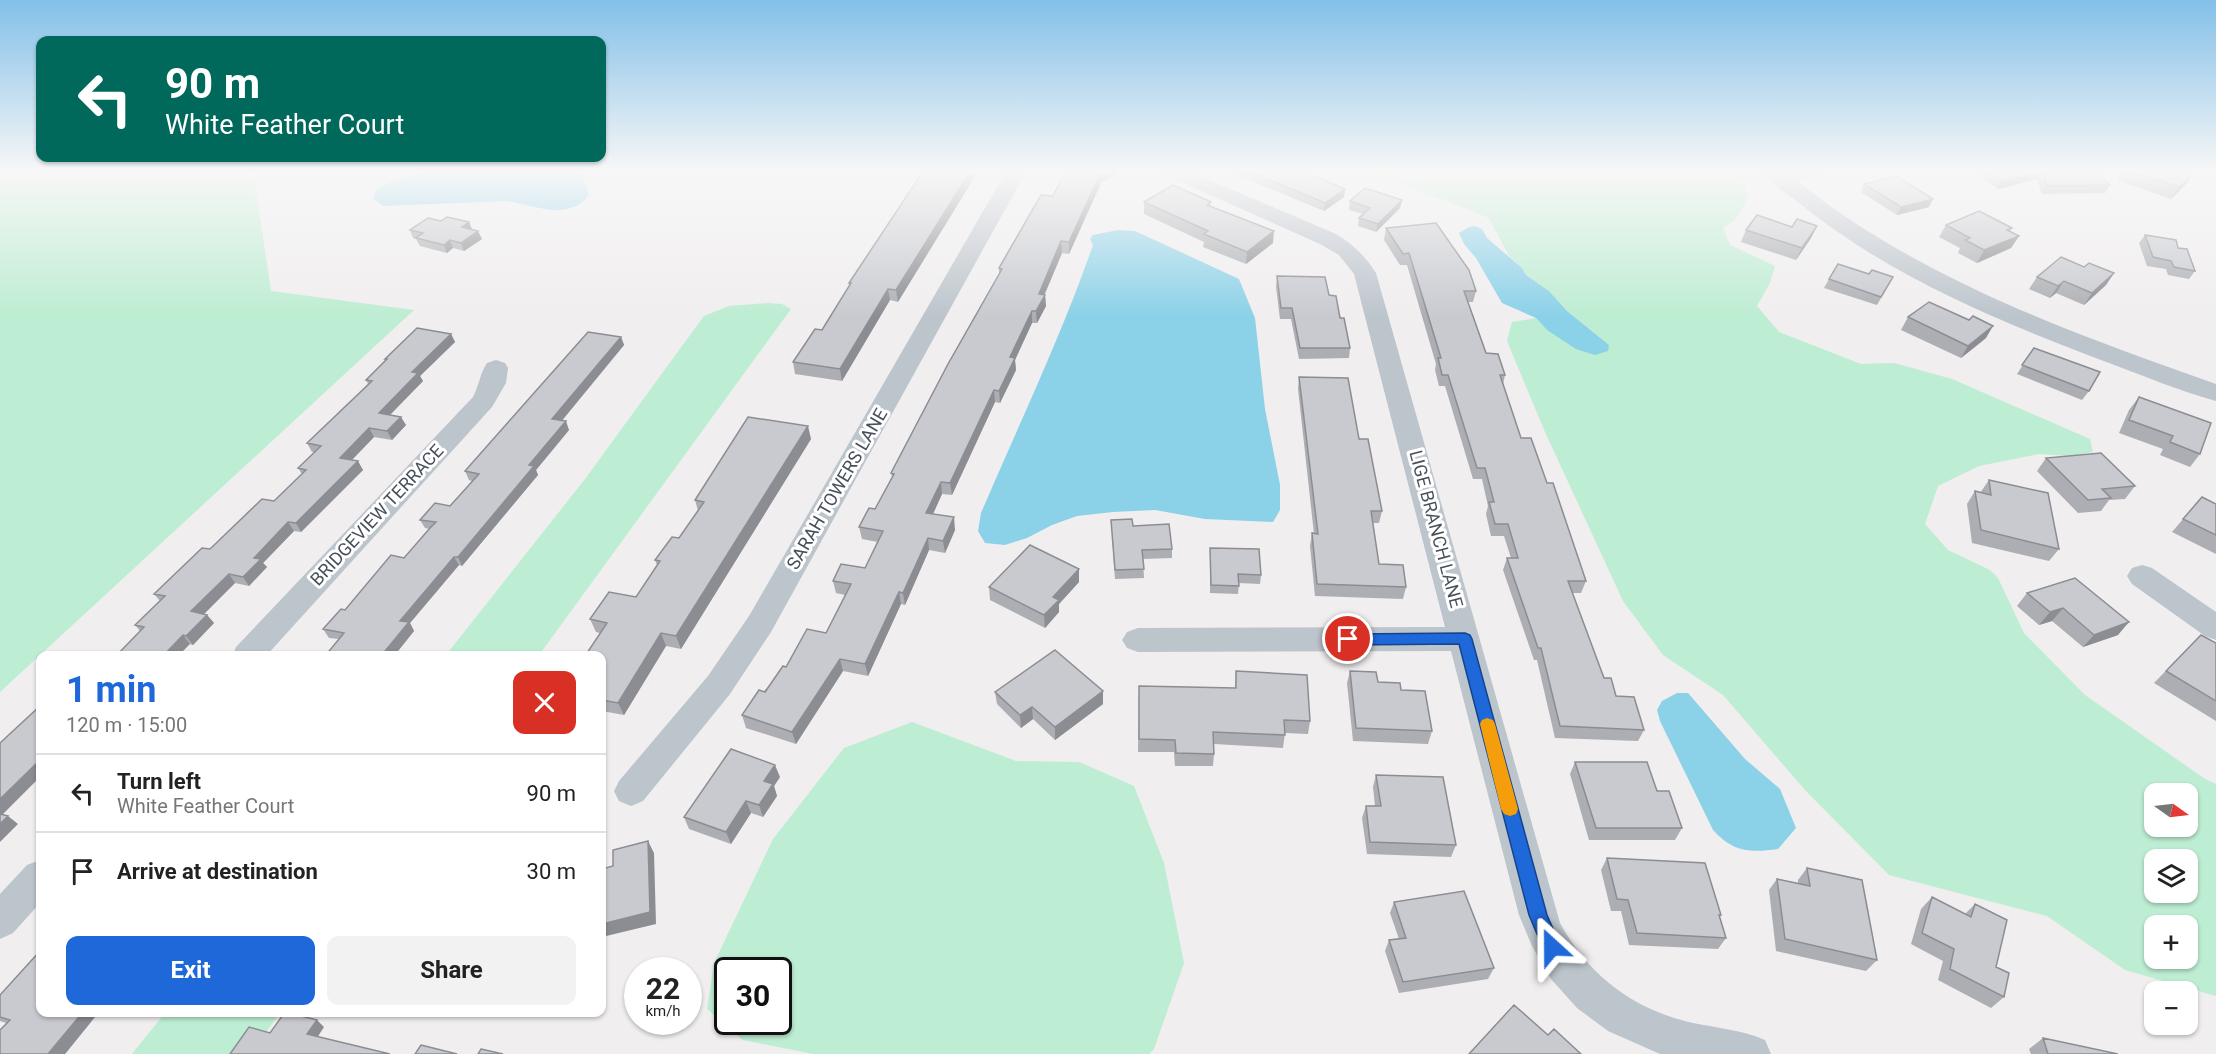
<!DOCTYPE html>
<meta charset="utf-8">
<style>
:root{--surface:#fff;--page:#f2f2f2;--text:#222;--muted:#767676;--line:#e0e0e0;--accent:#1f68d9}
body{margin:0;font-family:Roboto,sans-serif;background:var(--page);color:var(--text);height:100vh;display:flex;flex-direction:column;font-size:22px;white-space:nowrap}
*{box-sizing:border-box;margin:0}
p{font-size:20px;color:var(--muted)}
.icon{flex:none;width:33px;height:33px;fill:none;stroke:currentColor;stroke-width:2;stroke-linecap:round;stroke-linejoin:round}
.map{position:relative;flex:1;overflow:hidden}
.details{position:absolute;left:36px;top:651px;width:570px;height:366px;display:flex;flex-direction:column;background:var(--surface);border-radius:12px;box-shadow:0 2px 4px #0004}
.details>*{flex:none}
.banner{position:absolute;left:36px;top:36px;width:570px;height:126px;border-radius:12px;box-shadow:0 2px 4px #0004;background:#00695c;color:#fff;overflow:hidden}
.needle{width:39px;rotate:104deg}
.tools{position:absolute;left:2144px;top:783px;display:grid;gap:12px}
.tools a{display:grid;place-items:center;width:54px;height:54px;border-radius:12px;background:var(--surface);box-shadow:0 2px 4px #0004;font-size:30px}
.speed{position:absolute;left:624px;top:957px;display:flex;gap:12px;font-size:30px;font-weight:700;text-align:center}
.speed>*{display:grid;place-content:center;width:78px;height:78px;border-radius:50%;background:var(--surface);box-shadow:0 2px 4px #0004;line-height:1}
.speed small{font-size:15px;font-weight:400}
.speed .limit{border:3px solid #111;border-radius:9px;background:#fff;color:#111}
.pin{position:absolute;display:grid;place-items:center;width:51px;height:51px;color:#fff;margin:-26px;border:3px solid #fff;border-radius:50%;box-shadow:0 2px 6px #0007}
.me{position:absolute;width:66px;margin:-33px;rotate:336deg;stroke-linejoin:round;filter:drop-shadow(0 0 4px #0008)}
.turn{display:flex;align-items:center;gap:21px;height:126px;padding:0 30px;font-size:27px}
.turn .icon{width:78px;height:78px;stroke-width:2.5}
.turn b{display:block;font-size:42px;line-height:51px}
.round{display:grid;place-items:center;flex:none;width:63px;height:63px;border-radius:12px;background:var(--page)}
.head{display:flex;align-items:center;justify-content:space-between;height:102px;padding:0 30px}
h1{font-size:36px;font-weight:700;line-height:45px;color:var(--accent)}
.button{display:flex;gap:12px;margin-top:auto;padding:12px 30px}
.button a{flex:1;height:69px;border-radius:12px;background:var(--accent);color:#fff;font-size:24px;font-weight:700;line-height:69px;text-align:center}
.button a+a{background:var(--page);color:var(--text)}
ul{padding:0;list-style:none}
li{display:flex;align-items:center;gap:18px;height:78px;padding:0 30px;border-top:2px solid var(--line)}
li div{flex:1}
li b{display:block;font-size:22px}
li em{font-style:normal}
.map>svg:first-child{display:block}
.green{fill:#bdedd2;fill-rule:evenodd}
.water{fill:#8bd1e8}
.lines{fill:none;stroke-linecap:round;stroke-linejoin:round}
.minor{fill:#bcc4cc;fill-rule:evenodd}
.wall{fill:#acaeb3}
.shaded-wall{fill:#8c8d92}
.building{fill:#c8cad0;stroke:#8c8d92;stroke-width:1.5}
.route{fill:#1f68d9;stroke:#14448d;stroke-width:1.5}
.slow{fill:#f59e0b}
.labels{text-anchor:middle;stroke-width:6;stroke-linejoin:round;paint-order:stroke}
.street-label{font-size:18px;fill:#47505a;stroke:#fff}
</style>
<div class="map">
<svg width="2216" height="1054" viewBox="0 0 2216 1054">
<rect width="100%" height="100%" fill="#f0eeee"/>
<path class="green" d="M0 170H253L271 291 414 310 0 692Z
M1367 170H1662L1667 173 1725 177 1746 185 1748 199 1735 220 1723 228 1730 245 1775 266 1770 283 1757 306 1779 332 1861 364 1894 363 1952 379 2090 439 2093 452 2070 456 2039 454 1979 466 1938 486 1925 524 1948 550 1990 570 1998 578 2024 633 2085 695 2205 779 2216 784V996L2125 970 2047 916 1889 875 1805 790 1723 695 1663 655 1623 601 1545 432 1507 341 1512 322 1536 318 1547 330 1609 345 1567 311 1549 291 1526 275 1522 268 1509 256 1489 218ZM2154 794H2187V826H2154ZM2154 860H2187V892H2154ZM2154 926H2187V958H2154Z
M768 303 782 304 791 309 539 655H446L585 479 704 316 729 306Z
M912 722 1016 761 1079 762 1134 786 1164 863 1184 963 1154 1049 1149 1054H813L743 1040 707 1009 714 963 773 839 844 748ZM728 970H778V1022H728Z
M165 1013H280L250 1054H132Z"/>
<path class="water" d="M433 170H567L583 175 589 195C568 222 534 205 506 201L384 206 373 199 376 190 390 182Z
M1475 226 1482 229 1487 238 1522 268 1526 275 1549 291 1567 311 1609 345 1608 351 1595 355 1576 349 1547 330 1536 318 1502 303 1476 258 1464 244 1459 233 1469 227Z
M1118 230 1135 231 1239 279 1255 318 1265 409 1280 485V510L1273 522 1205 519 1155 510 1113 512 1077 516 1052 525 1027 538 1005 545 985 543 978 531 981 513C1019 424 1061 337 1093 245L1090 239 1093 235Z
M1677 693H1688L1745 759 1780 789 1796 828 1778 849C1750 853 1733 852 1713 830L1660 721 1657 710 1662 701Z"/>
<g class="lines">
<path class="minor" d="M1007 170H1027L771 632 730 694 643 801 631 806 619 801 614 791 619 781 708 676 749 616Z
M1160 170H1186L1336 234C1354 245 1365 256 1376 273L1560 923C1589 976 1634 1010 1693 1023 1717 1028 1742 1030 1765 1040L1771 1054H1660L1608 1031 1577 1008 1551 979 1532 946 1519 915 1451 651 1138 652 1127 648 1122 640 1127 632 1138 628 1445 627 1354 274 1339 255 1320 244 1163 174Z
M1760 170H1782L1785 172 1828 170 1825 174 1797 181C1920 279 2069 332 2216 384V401C2180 391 2144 376 2109 363 2000 322 1888 276 1798 202 1785 192 1769 183 1760 170Z
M496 360 505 363 508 368 506 383 492 407 266 656H232L236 647 473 397C479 386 480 373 487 363Z
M2142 565 2152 568 2216 612V640L2205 636 2132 584 2127 576 2132 568Z
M40 860V903L13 933 0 939V894L27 865Z"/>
</g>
<path class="wall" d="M924 170 898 302 890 300 842 381 795 374 793 362 822 330 849 286V283Z
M1066 170H1120V171L1101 183 1069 254 1062 253 1045 294 1046 306 1037 323H1032L1015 360 1016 370 1000 403 995 402 952 495 942 494 933 514 955 530 945 553 929 550 905 605 901 604 868 676 843 671 796 744 746 728 742 715 786 667 826 633 845 595 836 593 833 581 865 568 878 542 862 539 859 527 875 509 892 477 891 473 999 274V268L1053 196Z
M1226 170H1299L1345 189 1344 197 1324 211Z
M1979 170H2092L2110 185 2105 193 2042 194 2037 179 1998 189 1977 174Z
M2124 170H2186L2194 173 2186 184 2171 199 2117 180Z
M1864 184 1929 207 1897 215 1861 192Z
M1402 200 1400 208 1376 232 1358 226 1359 218 1363 214 1349 210 1350 201Z
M1144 202H1211L1210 206 1273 243 1246 264 1203 247 1204 242 1144 214Z
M441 221 469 222 472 229 482 239 464 251 453 248 447 253 420 246 416 239 413 238 410 230Z
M1946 225 2012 228 2010 231 2019 236 2011 248 1977 263 1958 253 1960 248 1939 237Z
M1817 226 1811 238 1796 260 1741 242 1746 230Z
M1386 228 1476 291 1473 302H1468L1486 353 1505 375 1503 384 1521 438 1547 483 1586 581 1581 593H1572L1604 678 1616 696 1644 730 1638 741 1555 738 1537 660H1534L1503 570 1507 558H1511L1504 536H1491L1486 514 1488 506 1482 479H1473L1445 386H1439L1435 370 1436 364 1407 265H1400L1384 240Z
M2145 235 2178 248 2195 271 2189 279 2168 275 2166 269 2147 266 2139 243Z
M2084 267 2114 273 2106 285 2084 305 2056 293 2050 298 2029 289 2037 277Z
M1869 274 1893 277 1877 305 1824 288 1829 279Z
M1277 276 1329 295 1340 318 1350 348 1349 358 1299 359 1291 319H1280L1276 287Z
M1908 317 1969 320 1986 338 1961 358 1901 330Z
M451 334 455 342 420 376 423 381 390 415 406 425 392 440 374 437 352 460 363 470 301 532 294 531 263 563 267 567 249 586 235 583 204 614 207 615 214 623 193 645 140 631 135 625 160 601 154 594 274 501 302 474 298 468 315 452H312L307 443 368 384 366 380 386 361 385 359Z
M621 337 624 345 561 421 569 430 536 470 538 475 462 566 459 565 410 623 414 631 394 656H325L339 639 329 638 323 629 404 558 430 529 425 528 420 520 450 506 472 481 469 480 465 471Z
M2034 348 2089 391 2082 400 2017 374Z
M1299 377 1359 439 1382 511 1379 523H1373L1379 564 1406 587 1403 599 1315 596 1310 546 1312 533 1314 534 1298 389Z
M2139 397 2200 454 2190 467 2160 455 2163 449 2119 433 2129 410Z
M811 439 681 649 666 646 624 715 602 711V656L600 633 596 632 590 619 636 597 657 565 655 560 679 538 698 511 695 500Z
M2046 458 2135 486 2125 499 2109 500 2101 511 2078 513 2037 471Z
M1989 480 2059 549 2049 561 1972 543 1967 504 1975 491 1980 493Z
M2202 497 2216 504V554L2172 532Z
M1111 520 1133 526 1172 549V558L1143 559 1144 578 1115 579Z
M1210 548 1261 575 1260 584 1239 583 1238 594 1210 593Z
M1079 569V582L1059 604V612L1045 628 990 600 989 587Z
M2075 578 2118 635 2083 647 2052 621 2039 625 2017 606 2027 593Z
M2201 635 2216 643V721L2154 683Z
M1236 671 1310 721 1308 734 1285 733 1283 748 1214 744V754L1213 766H1175L1174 752H1138L1139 686 1235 688Z
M1350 671 1378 682 1401 690 1432 731 1428 744 1353 741 1347 683Z
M1103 691V704L1055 740 1033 719 1021 728 997 704 995 692Z
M1575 762 1657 791 1682 828 1675 840H1589L1570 774Z
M1376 775 1456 845 1451 857 1367 854 1362 818 1366 806H1375L1373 787Z
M780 777 774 786 777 796 763 817 751 813 731 844 689 829 684 817Z
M1607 858 1721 915 1720 917 1726 938 1718 949 1629 945 1621 911H1611L1601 870Z
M1807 868 1877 960 1866 971 1776 951 1769 890 1777 879 1798 883V880Z
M1932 897 1965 914 1975 904 1996 967 2004 997 1991 1008 1938 980 1943 961 1911 944 1921 909Z
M1394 902 1494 968 1488 979 1399 993 1385 951 1389 940 1399 939 1390 913Z
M0 995 40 1012H99L65 1054H0L6 1023 0 1021Z
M2043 1038 2118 1054H2031L2029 1049Z"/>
<path class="shaded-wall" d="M971 170H979L898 302 896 290Z
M1104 170H1120V171L1101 183 1069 254V242L1101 172Z
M2042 171 2037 179 1998 189 2002 181Z
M2194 173 2186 184 2171 199 2179 187Z
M1345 189 1344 197 1324 211 1325 203Z
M1933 199 1929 207 1897 215 1901 207Z
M1402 200 1400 208 1376 232 1378 224Z
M469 222 472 230 462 227Z
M1817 226 1811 238 1796 260 1802 248Z
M478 231 482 239 464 251 461 243Z
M1274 231 1273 243 1246 264 1247 252Z
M2019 236 2011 248 1977 263 1984 250Z
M450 240 453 248 447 253 444 245Z
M1061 241 1062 253 1042 300 1045 295 1046 306 1037 323 1036 311 1039 294Z
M2114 273 2106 285 2084 305 2092 293Z
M2064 281 2056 293 2050 298 2058 286Z
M888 289 890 300 842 381 840 369Z
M1032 311V323L1015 360 1016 370 1000 403 999 391 1010 357Z
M1993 326 1986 338 1961 358 1968 346Z
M451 334 455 342 420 376 423 381 383 422 379 413 412 372Z
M621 337 624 345 556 428 552 419Z
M994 390 995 402 952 495 950 483Z
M401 417 406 425 392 440 387 431Z
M566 421 569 430 536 470 538 475 462 566 458 557 529 465Z
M808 426 811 439 681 649 676 636Z
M369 428 374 437 345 467 340 458Z
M358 461 363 470 301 532 296 523Z
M941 482 942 494 928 525 926 513Z
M954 517 955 530 945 553 943 541Z
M288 522 294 531 263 563 267 567 249 586 243 577 254 558Z
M928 538 929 550 905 605 903 593Z
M454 557 459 565 410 623 414 631 394 656H381L400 621Z
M1079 569V582L1059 604V612L1045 628 1044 615 1053 597Z
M229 574 235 583 198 620 191 611Z
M899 592 901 604 868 676 865 664Z
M2063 608 2052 621 2039 625 2050 612Z
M207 615 214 623 193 645 186 636Z
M2129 622 2118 635 2083 647 2094 635Z
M661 633 666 646 624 715 618 703Z
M183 635 190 644 178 656H163Z
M840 659 843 671 796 744 792 732Z
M1103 691V704L1055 740V727Z
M1032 707 1033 719 1021 728 1020 715Z
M38 762 40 765V777L0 817V799Z
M775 765 780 777 774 786 777 796 763 817 759 805 764 781Z
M746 801 751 813 731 844 726 832Z
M8 816 18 824 0 842V824Z
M648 841 654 853 656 924 602 937V924Z
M83 1012H99L65 1054H48Z
M317 1020 324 1027 315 1041 307 1034Z"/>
<path class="building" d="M924 170H971L896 290 888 289 840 369 793 362 815 329 822 330 851 283H849Z
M1066 170H1104L1101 172 1069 242 1061 241 1039 294 1045 295 1036 311H1032L1010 357 1015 358 999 391 994 390 950 483 941 482 926 513 954 517 943 541 928 538 903 593 899 592 865 664 840 659 792 732 742 715 759 690 765 692 783 666 786 667 807 629 826 633 851 584 833 581 841 564 865 568 883 531 859 527 869 508 875 509 894 474 891 473 948 364 1002 269 999 268 1041 195 1053 196Z
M1246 170H1299L1345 189 1325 203Z
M1987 170H2092L2110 185 2047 186 2042 171 2002 181Z
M2128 170H2186L2194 173 2179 187Z
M1896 176 1933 199 1901 207 1864 184Z
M1173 185 1211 202 1207 205 1274 231 1247 252 1204 234 1208 231 1144 202Z
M1365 188 1402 200 1378 224 1359 218 1370 208 1350 201Z
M1979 211 2012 228 2007 230 2019 236 1984 250 1965 240 1970 238 1946 225Z
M1757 215 1792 227 1797 219 1817 226 1802 248 1746 230Z
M447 217 469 222 462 227 478 231 461 243 450 240 444 245 416 238 423 233 410 230 428 218 441 221Z
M1436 223 1469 270 1476 291H1464L1486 353 1498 354 1505 375H1500L1521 438H1531L1547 483H1553L1586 581H1568L1604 678H1611L1616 696 1634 697 1644 730 1560 726 1541 648H1538L1507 558H1518L1508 524H1495L1489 502H1494L1485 468H1477L1448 375H1442L1438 358H1441L1409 253 1403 254 1386 228Z
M2145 235 2176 240 2178 248 2187 249 2195 271 2174 267 2171 261 2153 257Z
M2061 257 2084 267 2089 263 2114 273 2092 293 2064 281 2058 286 2037 277Z
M1838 264 1869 274 1872 270 1893 277 1881 297 1829 279Z
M1277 276 1325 277 1329 295 1336 296 1340 318H1344L1350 348H1300L1292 308H1281Z
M1929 302 1969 320 1973 316 1993 326 1968 346 1908 317Z
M417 328 451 334 412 372 418 373 379 413 401 417 387 431 369 428 340 458 358 461 296 523 288 522 254 558 261 559 243 577 229 574 191 611 207 615 186 636 183 635 163 656H116L144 627 135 625 165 596 154 594 202 548 210 549 262 499 274 501 306 470 298 468 321 446 307 443 372 381 366 380 387 359H385Z
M588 332 621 337 552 419 566 421 529 465 534 466 458 557H454L400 621 409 622 381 656H325L344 633 323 629 341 609 345 610 391 555 404 558 430 528 436 522 420 520 435 503 450 506 479 474 465 471Z
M2034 348 2100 372 2089 391 2022 365Z
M1299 377 1348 378 1359 439H1368L1382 511H1371L1379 564 1403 565 1406 587 1317 584 1312 533 1318 534Z
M2139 397 2211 423 2200 454 2170 442 2173 436 2129 420Z
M748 417 808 426 676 636 661 633 618 703 602 700V656H585L607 623 590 619 609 592 636 597 660 561 655 560 672 537 679 538 704 502 695 500Z
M2101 453 2135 486 2102 489 2111 498 2088 500 2046 458Z
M1989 480 2048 493 2059 549 1981 530 1975 491 1991 495Z
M2202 497 2216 504V535L2183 519Z
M1132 519 1133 526 1169 524 1172 549 1142 550 1144 569 1115 570 1111 520Z
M1030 545 1079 569 1053 597 1059 600 1044 615 989 587Z
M1210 548 1259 549 1261 575 1238 574 1239 586 1211 585Z
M2075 578 2129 622 2094 635 2063 608 2050 612 2027 593Z
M2201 635 2216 643V701L2166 671Z
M1055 650 1103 691 1055 727 1032 707 1020 715 995 692Z
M1236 671 1307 675 1310 721 1284 720 1285 735 1213 732 1214 754 1176 753 1175 740 1139 739V686L1236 688Z
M1350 671 1376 672 1378 682 1400 683 1401 690 1425 691 1432 731 1356 728Z
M40 706V763L38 762 0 799V743Z
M731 749 775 765 764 781 773 784 759 805 746 801 726 832 684 817Z
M1575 762H1647L1657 791H1669L1682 828H1596Z
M1376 775 1443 777 1456 845 1370 842 1366 806H1381Z
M0 814 8 816 0 824Z
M648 841 650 912 602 924V869L613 866V850Z
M1607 858 1705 863 1721 915H1719L1726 938 1637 933 1628 900 1617 899Z
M1807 868 1862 880 1877 960 1785 939 1777 879 1810 886Z
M1464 891 1494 968 1403 982 1389 940 1406 938 1394 902Z
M1932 897 1971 917 1975 904 2007 920 1996 967 2009 973 2004 997 1950 969 1954 949 1922 933Z
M40 951V1012H83L48 1054H0V1030L10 1020 0 1017V995Z
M1514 1005 1548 1035 1554 1029 1581 1054H1469Z
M285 1012 317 1020 307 1034 390 1054H230L249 1027 270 1033Z
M2043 1038 2118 1054H2048Z
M421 1045 457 1054H415Z
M481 1049 503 1054H478Z"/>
<linearGradient id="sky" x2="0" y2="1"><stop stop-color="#83c0e8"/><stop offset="0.54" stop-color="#f8f7f7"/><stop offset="1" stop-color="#f8f7f7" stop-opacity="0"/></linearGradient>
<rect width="2216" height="317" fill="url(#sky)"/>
<path class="route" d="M1465 633 1470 635 1472 639 1547 915 1561 947 1558 953 1552 955 1545 953 1529 915 1459 644 1348 645 1343 643 1341 639 1343 635 1348 634Z"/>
<path class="slow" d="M1487 718 1493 720 1495 724 1518 809 1516 814 1510 816 1504 814 1501 809 1480 724 1482 720Z"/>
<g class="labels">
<g class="street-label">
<text transform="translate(837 489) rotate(-60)" y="6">SARAH TOWERS LANE</text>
<text transform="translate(377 515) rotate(-47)" y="6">BRIDGEVIEW TERRACE</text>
<text transform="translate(1436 529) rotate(75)" y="6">LIGE BRANCH LANE</text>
</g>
</g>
</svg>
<div class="tools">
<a><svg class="needle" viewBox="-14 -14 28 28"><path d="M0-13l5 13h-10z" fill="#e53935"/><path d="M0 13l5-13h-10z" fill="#767676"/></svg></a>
<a><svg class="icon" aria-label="layers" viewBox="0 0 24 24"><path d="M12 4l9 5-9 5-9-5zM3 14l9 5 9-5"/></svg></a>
<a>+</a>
<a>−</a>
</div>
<div class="speed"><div>22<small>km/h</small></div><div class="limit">30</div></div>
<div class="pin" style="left:1348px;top:639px;background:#d93025"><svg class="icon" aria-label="arrive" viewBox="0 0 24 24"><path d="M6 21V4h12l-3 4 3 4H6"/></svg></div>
<svg class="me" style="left:1552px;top:947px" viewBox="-20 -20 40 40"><path d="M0-17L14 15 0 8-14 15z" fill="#1f68d9" stroke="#fff" stroke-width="4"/></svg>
<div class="banner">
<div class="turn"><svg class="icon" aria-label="left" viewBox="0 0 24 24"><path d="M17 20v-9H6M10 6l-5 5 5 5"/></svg><div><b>90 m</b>White Feather Court</div></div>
</div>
<section class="details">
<div class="head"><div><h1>1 min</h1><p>120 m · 15:00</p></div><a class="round" style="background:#d93025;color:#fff"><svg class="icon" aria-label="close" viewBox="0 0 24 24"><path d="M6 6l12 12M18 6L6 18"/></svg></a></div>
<ul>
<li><svg class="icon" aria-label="left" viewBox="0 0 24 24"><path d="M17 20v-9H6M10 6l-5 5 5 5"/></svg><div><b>Turn left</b><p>White Feather Court</p></div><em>90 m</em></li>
<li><svg class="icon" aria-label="arrive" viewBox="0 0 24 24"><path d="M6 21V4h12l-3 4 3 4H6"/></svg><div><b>Arrive at destination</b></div><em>30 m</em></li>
</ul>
<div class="button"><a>Exit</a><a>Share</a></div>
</section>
</div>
